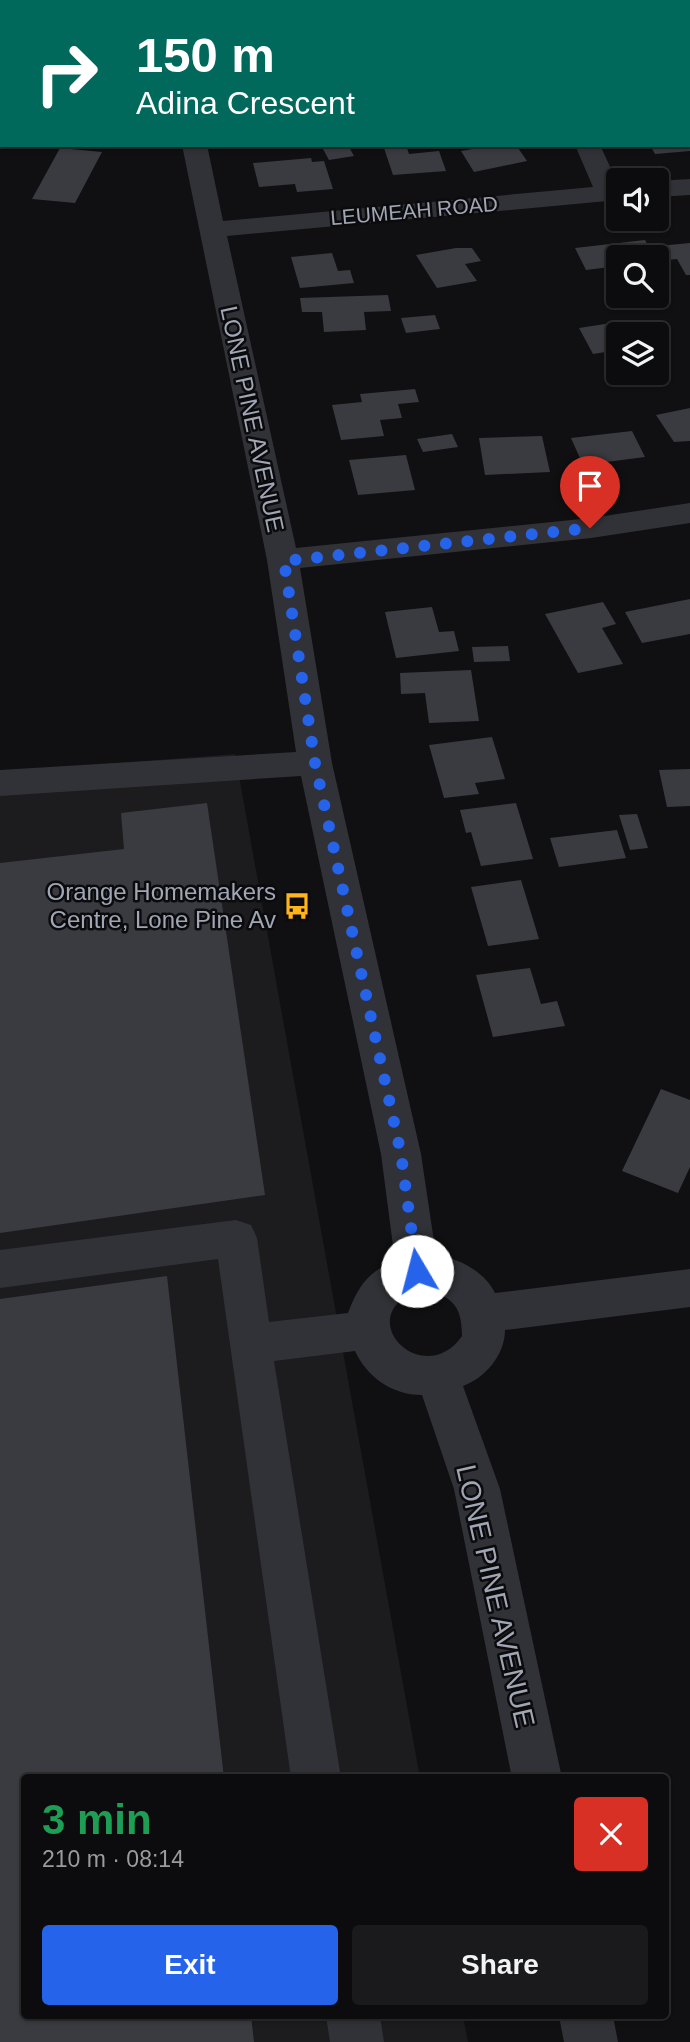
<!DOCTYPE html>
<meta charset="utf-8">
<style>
:root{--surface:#0c0c0e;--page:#1a1a1c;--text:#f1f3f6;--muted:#9a9b9e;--line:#2c2c2e;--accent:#2563eb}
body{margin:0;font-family:Arial,sans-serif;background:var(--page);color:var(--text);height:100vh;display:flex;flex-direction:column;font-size:26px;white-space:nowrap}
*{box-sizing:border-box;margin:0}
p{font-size:23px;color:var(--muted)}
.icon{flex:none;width:38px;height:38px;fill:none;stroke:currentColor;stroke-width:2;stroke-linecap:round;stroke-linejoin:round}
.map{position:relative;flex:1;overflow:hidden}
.drawer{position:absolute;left:21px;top:1774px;width:648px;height:245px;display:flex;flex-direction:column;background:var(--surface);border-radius:7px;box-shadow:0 2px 5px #0004,0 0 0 2px var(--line)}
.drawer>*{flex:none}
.banner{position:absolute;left:0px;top:0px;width:691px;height:147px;box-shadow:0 2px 5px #0004,0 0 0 2px var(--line);background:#00695c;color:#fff;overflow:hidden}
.controls{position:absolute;left:606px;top:168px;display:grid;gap:14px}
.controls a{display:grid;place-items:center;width:63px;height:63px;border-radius:7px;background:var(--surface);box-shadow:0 2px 5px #0004,0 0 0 2px var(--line);font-size:35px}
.pin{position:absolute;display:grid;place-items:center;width:60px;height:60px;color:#fff;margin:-72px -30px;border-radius:50% 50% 50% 0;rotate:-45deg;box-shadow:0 0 7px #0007}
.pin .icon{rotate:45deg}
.me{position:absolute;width:77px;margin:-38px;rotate:352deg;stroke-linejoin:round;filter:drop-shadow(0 0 5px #0008)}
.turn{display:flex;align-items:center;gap:24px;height:147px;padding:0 21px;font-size:32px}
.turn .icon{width:91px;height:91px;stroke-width:2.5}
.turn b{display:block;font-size:49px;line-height:60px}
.round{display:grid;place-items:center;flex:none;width:74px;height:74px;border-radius:7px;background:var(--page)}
.headline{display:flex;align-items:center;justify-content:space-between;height:119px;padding:0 21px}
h1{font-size:42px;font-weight:700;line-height:52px;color:#1e9e55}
.primary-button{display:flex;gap:14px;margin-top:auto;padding:14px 21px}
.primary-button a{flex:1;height:80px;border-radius:7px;background:var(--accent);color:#fff;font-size:28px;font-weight:700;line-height:80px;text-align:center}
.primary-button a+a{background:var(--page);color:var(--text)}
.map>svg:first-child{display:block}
.built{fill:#1c1c1f}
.building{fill:#3a3b40}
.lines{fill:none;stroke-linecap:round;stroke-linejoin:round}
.minor{fill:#313237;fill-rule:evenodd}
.route{stroke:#2563eb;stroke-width:12;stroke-dasharray:0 21.6}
.labels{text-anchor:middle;stroke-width:5;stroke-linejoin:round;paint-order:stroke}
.far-street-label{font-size:21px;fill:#a0a6b4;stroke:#0b0b0d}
.street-label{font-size:24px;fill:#a0a6b4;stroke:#0b0b0d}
.poi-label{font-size:24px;fill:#a0a6b4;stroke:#0b0b0d;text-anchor:end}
.near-street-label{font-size:28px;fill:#a0a6b4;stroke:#0b0b0d}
</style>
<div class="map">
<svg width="690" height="2042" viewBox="0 0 690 2042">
<rect width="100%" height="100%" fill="#101012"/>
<path class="built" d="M235 754 420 1778H24V2016H463L468 2042H0V772Z"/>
<path class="building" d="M348 145 354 156 329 160 323 149Z
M383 145H406L409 154 439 151 446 171 393 175Z
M496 145H516L527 161 474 172 461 151Z
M650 145H690V151L655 154Z
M60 148 102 152 75 203 32 199Z
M311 158 312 162 324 161 333 189 297 192 295 184 259 187 253 163Z
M645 240 653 255 618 257V266L586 270 575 248Z
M690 243V275H686L677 259 667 260 659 246Z
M456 248H472L481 261 465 264 477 281 437 288 416 255Z
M332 253 338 271 350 270 354 283 300 288 291 257Z
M388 295 391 311 364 312 366 330 324 332 322 312H302L300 298Z
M435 315 440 329 406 333 401 318Z
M631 320 640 334H618V350L593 354 579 328Z
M415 389 419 402 398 404 402 418 380 420 384 436 341 440 332 405 362 402 360 394Z
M690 408V441L674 442 656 415Z
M632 431 645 457 583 465 571 438Z
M452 434 458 447 423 452 417 439Z
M542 436 550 472 485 475 479 438Z
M406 455 415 490 358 495 349 460Z
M690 599V634L642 643 625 612Z
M603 602 616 624 602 628 623 664 578 673 545 614Z
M432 607 439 632 454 631 459 651 396 658 385 612Z
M508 646 510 661 474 662 472 647Z
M471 670 479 721 429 723 425 693 401 694 400 673Z
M492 737 505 779 475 783 479 794 444 798 429 745Z
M690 769V806L667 807 659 770Z
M207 803 265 1195 0 1233V863L124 849 121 813Z
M516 803 533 859 481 866 471 832 466 833 460 810Z
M637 814 648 848 630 850 619 815Z
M617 830 626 858 559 867 550 838Z
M521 880 539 939 488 946 471 887Z
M530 968 541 1004 557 1001 565 1026 493 1037 476 975Z
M661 1089 690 1100V1167L678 1193 622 1171Z
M167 1276 224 1778H24V2016H251L254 2042H0V1299Z"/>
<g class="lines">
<path class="minor" d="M155 0H177V2H155Z
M643 0H684L642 2Z
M182 145H207L223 221 593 187 575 145H600L618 184V200L227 236 296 548 591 518 690 503V523L591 538 300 568 332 763 421 1154 436 1255C459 1258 485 1272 495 1293L690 1269V1307L505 1330C505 1355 485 1378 463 1386L500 1489 562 1778H512L454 1489 422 1395C392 1395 367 1377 355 1351L274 1361 341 1778H291L218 1259 0 1288V1250L236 1220 251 1225 257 1238 269 1322 348 1313C358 1287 368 1271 395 1261L381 1154 301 776 0 796V770L296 752 267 560ZM418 1290C450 1294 462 1303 462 1336 424 1391 349 1318 418 1290Z
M690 179V195L656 197V181Z
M326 2016H380L384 2042H330Z
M559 2016H613L618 2042H564Z"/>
</g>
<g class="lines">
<path class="route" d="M417 1271 401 1154 315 763 284 561 590 528"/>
</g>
<defs>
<symbol id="bus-bare" viewBox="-9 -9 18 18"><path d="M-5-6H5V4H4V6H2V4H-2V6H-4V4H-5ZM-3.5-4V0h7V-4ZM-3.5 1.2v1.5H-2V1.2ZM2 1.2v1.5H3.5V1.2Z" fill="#ffb41b" stroke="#0b0b0d" stroke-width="2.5" paint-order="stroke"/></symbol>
</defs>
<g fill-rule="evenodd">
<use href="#bus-bare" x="278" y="887" width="38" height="38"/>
</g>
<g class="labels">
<g class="far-street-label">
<text transform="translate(414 211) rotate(-5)" y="7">LEUMEAH ROAD</text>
</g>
<g class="street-label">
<text transform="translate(252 419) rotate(78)" y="8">LONE PINE AVENUE</text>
</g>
<g class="poi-label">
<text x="276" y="900">Orange Homemakers<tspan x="276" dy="28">Centre, Lone Pine Av</tspan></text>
</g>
<g class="near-street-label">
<text transform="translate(496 1596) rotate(77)" y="10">LONE PINE AVENUE</text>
</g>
</g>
</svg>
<div class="controls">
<a><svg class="icon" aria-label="sound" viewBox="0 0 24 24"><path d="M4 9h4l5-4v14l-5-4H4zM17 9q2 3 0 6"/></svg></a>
<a><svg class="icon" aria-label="search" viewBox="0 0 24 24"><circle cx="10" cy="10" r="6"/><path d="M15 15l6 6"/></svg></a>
<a><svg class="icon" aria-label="layers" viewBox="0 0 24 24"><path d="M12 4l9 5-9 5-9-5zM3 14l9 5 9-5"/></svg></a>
</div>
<div class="pin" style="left:590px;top:528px;background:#d93025"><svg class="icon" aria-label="arrive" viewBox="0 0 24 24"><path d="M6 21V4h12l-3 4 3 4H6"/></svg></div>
<svg class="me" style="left:417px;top:1271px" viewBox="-20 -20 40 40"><circle r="19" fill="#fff"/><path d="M0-13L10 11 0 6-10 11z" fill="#2563eb"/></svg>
<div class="banner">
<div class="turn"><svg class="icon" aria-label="right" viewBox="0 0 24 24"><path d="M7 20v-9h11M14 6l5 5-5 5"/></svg><div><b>150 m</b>Adina Crescent</div></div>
</div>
<section class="drawer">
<div class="headline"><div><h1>3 min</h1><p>210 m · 08:14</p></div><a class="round" style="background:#d93025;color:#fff"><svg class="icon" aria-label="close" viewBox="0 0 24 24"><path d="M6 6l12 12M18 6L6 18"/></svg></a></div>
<div class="primary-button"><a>Exit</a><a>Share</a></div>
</section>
</div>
